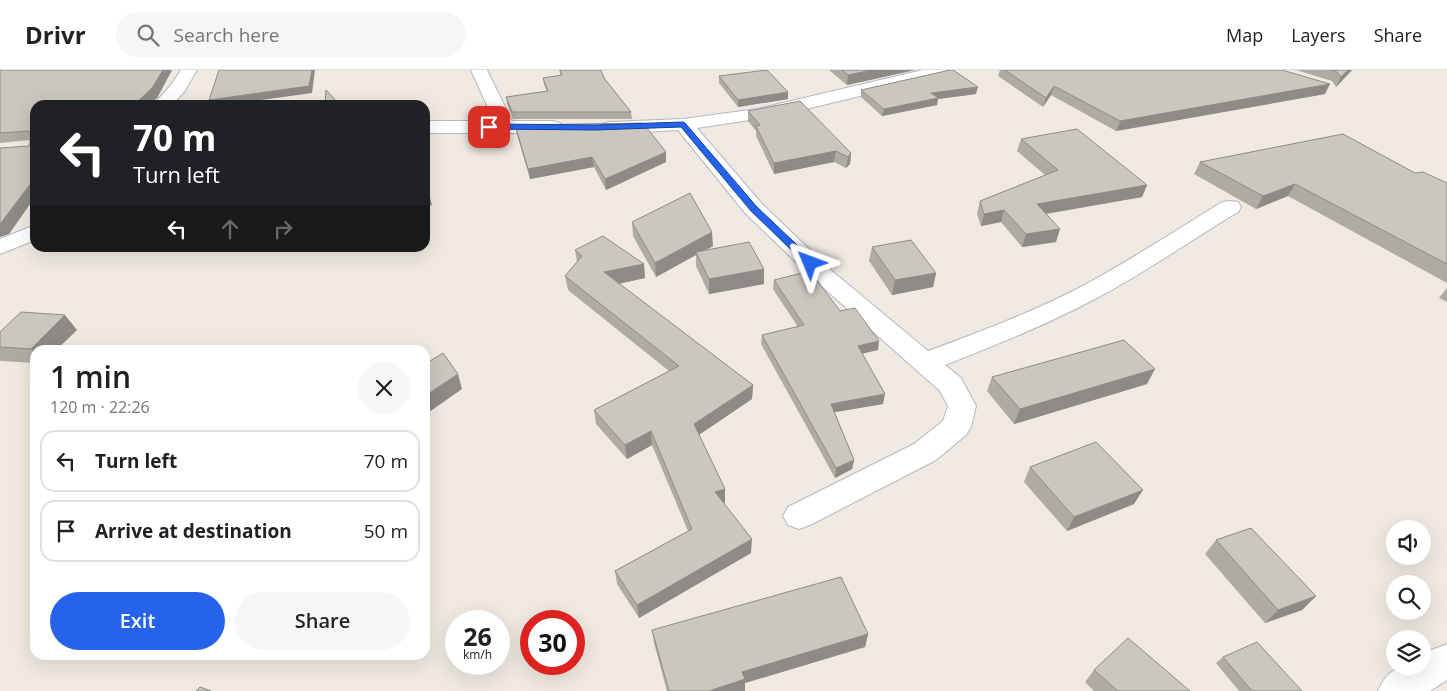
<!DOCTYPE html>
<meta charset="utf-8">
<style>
:root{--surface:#fff;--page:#f6f6f6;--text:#202124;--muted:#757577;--line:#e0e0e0;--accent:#2563eb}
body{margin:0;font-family:"Open Sans",sans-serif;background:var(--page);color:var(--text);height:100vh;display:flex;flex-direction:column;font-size:19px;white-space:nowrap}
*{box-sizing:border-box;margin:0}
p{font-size:16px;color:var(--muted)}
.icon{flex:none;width:28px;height:28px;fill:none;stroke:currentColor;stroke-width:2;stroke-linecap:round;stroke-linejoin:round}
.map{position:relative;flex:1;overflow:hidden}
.details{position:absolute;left:30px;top:275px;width:400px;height:315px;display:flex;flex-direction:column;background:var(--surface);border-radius:15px;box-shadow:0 5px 20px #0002}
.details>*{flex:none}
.guide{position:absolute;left:30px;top:30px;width:400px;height:152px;border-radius:15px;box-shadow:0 5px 20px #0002;background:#202124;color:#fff;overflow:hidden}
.fabs{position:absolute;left:1386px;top:450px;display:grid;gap:10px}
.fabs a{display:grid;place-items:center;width:45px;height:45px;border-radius:50%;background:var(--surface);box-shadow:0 5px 20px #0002;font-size:25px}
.speed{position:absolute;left:445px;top:540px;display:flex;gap:10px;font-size:25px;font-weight:700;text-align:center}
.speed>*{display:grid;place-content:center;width:65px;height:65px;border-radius:50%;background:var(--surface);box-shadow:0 5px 20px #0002;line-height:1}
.speed small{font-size:12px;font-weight:400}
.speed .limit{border:8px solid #d22;background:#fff;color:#111}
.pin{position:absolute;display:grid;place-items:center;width:42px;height:42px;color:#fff;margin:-21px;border-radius:10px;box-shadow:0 2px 8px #0006}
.me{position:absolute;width:55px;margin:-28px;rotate:314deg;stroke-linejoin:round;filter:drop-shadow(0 0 4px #0008)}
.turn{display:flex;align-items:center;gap:18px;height:105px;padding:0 20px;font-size:22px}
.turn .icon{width:65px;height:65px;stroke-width:2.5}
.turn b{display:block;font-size:35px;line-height:42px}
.lanes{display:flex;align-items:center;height:48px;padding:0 20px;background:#0003;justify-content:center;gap:25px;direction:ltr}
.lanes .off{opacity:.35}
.round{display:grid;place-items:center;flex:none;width:52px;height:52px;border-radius:26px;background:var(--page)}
.overview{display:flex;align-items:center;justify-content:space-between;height:85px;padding:0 20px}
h1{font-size:30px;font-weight:600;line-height:38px}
.primary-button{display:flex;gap:10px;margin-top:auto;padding:10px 20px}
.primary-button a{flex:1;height:58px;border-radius:30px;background:var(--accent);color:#fff;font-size:20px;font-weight:600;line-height:58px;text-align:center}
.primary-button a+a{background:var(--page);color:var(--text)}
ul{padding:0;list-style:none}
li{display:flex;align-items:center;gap:15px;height:62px;margin:0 10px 8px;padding:0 10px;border:2px solid var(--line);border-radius:15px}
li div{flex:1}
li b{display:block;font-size:19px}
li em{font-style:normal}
header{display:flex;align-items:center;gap:30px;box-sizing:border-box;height:70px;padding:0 25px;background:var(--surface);border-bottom:1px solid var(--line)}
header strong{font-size:24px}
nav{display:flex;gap:28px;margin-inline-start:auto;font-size:18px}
.search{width:350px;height:45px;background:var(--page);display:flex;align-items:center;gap:12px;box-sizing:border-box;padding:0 18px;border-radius:28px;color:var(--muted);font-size:19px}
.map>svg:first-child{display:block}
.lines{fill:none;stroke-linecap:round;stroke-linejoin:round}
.minor-casing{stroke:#b4b7c1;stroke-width:2}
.minor{fill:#fff;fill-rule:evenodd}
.wall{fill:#afaba4}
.shaded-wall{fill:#8e8b86}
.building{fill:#cbc7bf;stroke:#8e8b86}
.route{fill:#2563eb;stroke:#184099}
</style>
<header>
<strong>Drivr</strong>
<div class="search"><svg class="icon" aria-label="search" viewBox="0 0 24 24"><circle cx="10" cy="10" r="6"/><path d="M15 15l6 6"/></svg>Search here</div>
<nav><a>Map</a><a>Layers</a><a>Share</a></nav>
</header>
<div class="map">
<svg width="1447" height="621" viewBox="0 0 1447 621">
<rect width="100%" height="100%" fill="#efe9e1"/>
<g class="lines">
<defs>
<path id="minor" d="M181 0H197L184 22 172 35H153L171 15Z
M471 0H487L512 51H553L560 53 562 57 560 61 553 63H425V51H494Z
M923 0H954L952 4 781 45 697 58 762 134 832 201 928 281C980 262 1030 243 1079 218 1128 192 1175 161 1222 132L1230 131 1238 132 1241 137 1238 142C1190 171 1144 203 1095 229 1046 255 996 275 945 295L961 308 976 336 971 357 966 365 936 390 810 455 799 459 788 455 783 446 788 437 914 374 943 351 948 336 940 321 816 211 746 144 678 60 609 64 602 62 600 58 602 54 609 52 683 49 757 39Z
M35 155V170L0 184V169Z
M1447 574V610L1430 621H1378C1388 598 1399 596 1422 596V584Z"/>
</defs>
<use href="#minor" class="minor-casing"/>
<use href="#minor" class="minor"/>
</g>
<path class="wall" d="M0 0H172L157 28 35 35V127L9 164 29 76 30 74V70L0 73Z
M559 0H601L604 8 631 42 632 49H513L507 34 506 27 547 21 544 15 543 8 561 6Z
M829 0H915L847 15Z
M1000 0H1282L1325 24 1116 61 1051 25 1043 37 998 6Z
M1296 0H1352L1336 17 1332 11Z
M719 6 788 29 738 37 719 13Z
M861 20 976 24 938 29 937 35 882 46 861 27Z
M748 41 851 83 850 94 846 98 834 92 774 104 756 66V61L748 51Z
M515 55 666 92 606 120 594 97 530 109 517 65Z
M1021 69 1147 115 1142 127 1046 144 1056 172 1022 177 1001 152 981 156 977 144 980 131 1045 105 1017 81Z
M1200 92 1415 103 1447 113V213L1288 126 1256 139 1194 104Z
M632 152 713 176 705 180 764 214 709 224 696 196V185L656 207 633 166Z
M872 177 936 203 933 217 892 225 869 191Z
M575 180 644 194 645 208 619 214 753 315 752 329 699 365 725 433 724 434 751 483 639 548 617 514 615 501 688 461 652 375 627 389 596 354 594 340 669 301 568 220 565 206 577 192Z
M774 210 840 241 878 280 862 283 883 334 834 342 854 390 852 399 835 408 761 274 762 265 798 257 773 219Z
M1447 218V232L1439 228Z
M77 260 56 280H35V293L0 291V262Z
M992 307 1147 314 1014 354 987 321Z
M1030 397 1134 434 1067 461 1024 412Z
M1216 470 1316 526 1302 540 1265 553 1205 484Z
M652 560 868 564 865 577 745 613V621H667L654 573Z
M1223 587 1302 621H1239L1216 593Z
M1094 600 1190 621H1094L1085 612Z"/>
<path class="shaded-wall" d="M163 0H172L157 28 149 35H134Z
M312 0H315L312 23 225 35H211L209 30Z
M872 0H915L847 15 848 5Z
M1348 0H1352L1336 17 1341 7Z
M1330 14 1325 24 1116 61 1120 51Z
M1054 16 1051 25 1043 37 1046 28Z
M978 17 976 24 938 29 937 35 882 46 884 39 931 23Z
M788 22V29L738 37V30Z
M836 81 834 92 774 104V93Z
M666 82V92L606 120 605 109Z
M851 83 850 94 846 98 848 87Z
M592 87 594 97 530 109 528 99Z
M35 108V127L9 164 0 167V154Z
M1295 114 1288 126 1256 139 1263 126Z
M1147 115 1142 127 1033 146 1037 134Z
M430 128 432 135 425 138V130Z
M1004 140 1001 152 981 156 984 144Z
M1060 159 1056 172 1022 177 1026 164Z
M712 162 713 176 697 185 696 182V185L656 207 655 193Z
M644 194 645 208 606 216 604 202Z
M764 199V214L709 224V209Z
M936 203 933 217 892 225 895 210Z
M65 245 77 260 56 280H35V284L31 279Z
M879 271 878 280 857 285 858 276Z
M1155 299 1147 314 1014 354 1020 339Z
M458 304 462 319 425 345V326Z
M753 315 752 329 694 368V354Z
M885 324 883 334 830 343 831 334Z
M651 361 652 375 627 389 625 375Z
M854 390 852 399 835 408 836 398Z
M725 419V433L715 436V422Z
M1143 420 1134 434 1067 461 1074 447Z
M752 469 751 483 639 548 637 535Z
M1316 526 1302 540 1265 553 1278 540Z
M868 564 865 577 745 613V621H709L742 602Z"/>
<path class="building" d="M0 0H163L152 18 134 35H35V108L0 154V78L29 76 30 74V62L29 61 0 63Z
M219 0H312L309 16 209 30Z
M560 0H601L604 8 631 42H512L506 27 548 21 543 8 562 5Z
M767 0 788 22 738 30 719 6Z
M842 0H872L848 5Z
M950 0H953L978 17 931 23 938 28 884 39 861 20Z
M1005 0H1282L1330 14 1120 51 1054 16 1046 28Z
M1330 0H1348L1341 7 1337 2Z
M326 20 340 35H325Z
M800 31 851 83 848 87 836 81 774 93 756 56 760 55 748 41Z
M643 53 666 82 605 109 592 87 528 99 515 55Z
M1077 59 1147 115 1037 134 1060 159 1026 164 1004 140 984 144 980 131 1058 100 1021 69Z
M1343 64 1415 103 1423 102 1447 113V194L1295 114 1263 126 1200 92Z
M425 123 430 128 425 130Z
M690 123 712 162 655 193 632 152Z
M603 166 644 194 604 202 753 315 694 354 725 419 715 422 752 469 637 535 615 501 692 459 651 361 625 375 594 340 679 296 565 206 582 186 575 180Z
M911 170 936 203 895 210 872 177Z
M749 172 764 199 709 209 696 182Z
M810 201 840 241 855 238 879 271 858 276 885 324 831 334 854 390 836 398 762 265 804 255 774 210Z
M21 242 65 245 31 279 0 277V262Z
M1124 270 1155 299 1020 339 992 307Z
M443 283 458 304 425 326V294Z
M1096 372 1143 420 1074 447 1030 397Z
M1251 458 1316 526 1278 540 1216 470Z
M841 507 868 564 742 602 745 609 709 621H669L652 560Z
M1128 568 1190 621H1118L1094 600Z
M1257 572 1302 621H1252L1223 587Z
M200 617 211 621H196Z"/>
<path class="route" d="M683 52 685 53 757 137 814 191V195H807L751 141 681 57 596 60 489 59 485 57 489 54 596 55Z"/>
</svg>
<div class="fabs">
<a><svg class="icon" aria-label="sound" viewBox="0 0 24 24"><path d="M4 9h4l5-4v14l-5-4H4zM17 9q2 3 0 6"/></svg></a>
<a><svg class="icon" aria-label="search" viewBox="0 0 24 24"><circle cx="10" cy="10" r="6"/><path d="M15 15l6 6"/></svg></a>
<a><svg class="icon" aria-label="layers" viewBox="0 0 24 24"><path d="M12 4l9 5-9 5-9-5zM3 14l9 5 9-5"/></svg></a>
</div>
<div class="speed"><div>26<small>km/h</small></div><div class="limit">30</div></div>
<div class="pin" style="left:489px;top:57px;background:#d93025"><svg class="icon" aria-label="arrive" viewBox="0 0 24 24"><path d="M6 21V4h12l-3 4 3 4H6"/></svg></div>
<svg class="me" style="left:810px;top:193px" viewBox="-20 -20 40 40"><path d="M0-17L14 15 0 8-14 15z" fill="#2563eb" stroke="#fff" stroke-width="4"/></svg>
<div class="guide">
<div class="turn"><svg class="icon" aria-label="left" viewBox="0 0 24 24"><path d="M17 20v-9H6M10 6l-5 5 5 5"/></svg><div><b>70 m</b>Turn left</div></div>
<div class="lanes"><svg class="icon" aria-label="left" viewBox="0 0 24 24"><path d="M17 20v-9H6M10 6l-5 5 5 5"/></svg><svg class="icon off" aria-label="ahead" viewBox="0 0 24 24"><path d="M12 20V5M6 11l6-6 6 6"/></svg><svg class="icon off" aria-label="right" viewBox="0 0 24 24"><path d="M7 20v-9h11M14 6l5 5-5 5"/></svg></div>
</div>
<section class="details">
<div class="overview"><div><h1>1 min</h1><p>120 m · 22:26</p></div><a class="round"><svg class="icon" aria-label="close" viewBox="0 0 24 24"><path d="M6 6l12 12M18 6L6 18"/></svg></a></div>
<ul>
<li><svg class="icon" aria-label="left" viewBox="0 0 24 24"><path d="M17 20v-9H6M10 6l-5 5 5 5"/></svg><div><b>Turn left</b></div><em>70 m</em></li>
<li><svg class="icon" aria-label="arrive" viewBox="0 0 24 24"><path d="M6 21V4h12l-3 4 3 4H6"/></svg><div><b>Arrive at destination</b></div><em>50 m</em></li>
</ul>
<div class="primary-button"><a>Exit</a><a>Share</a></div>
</section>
</div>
